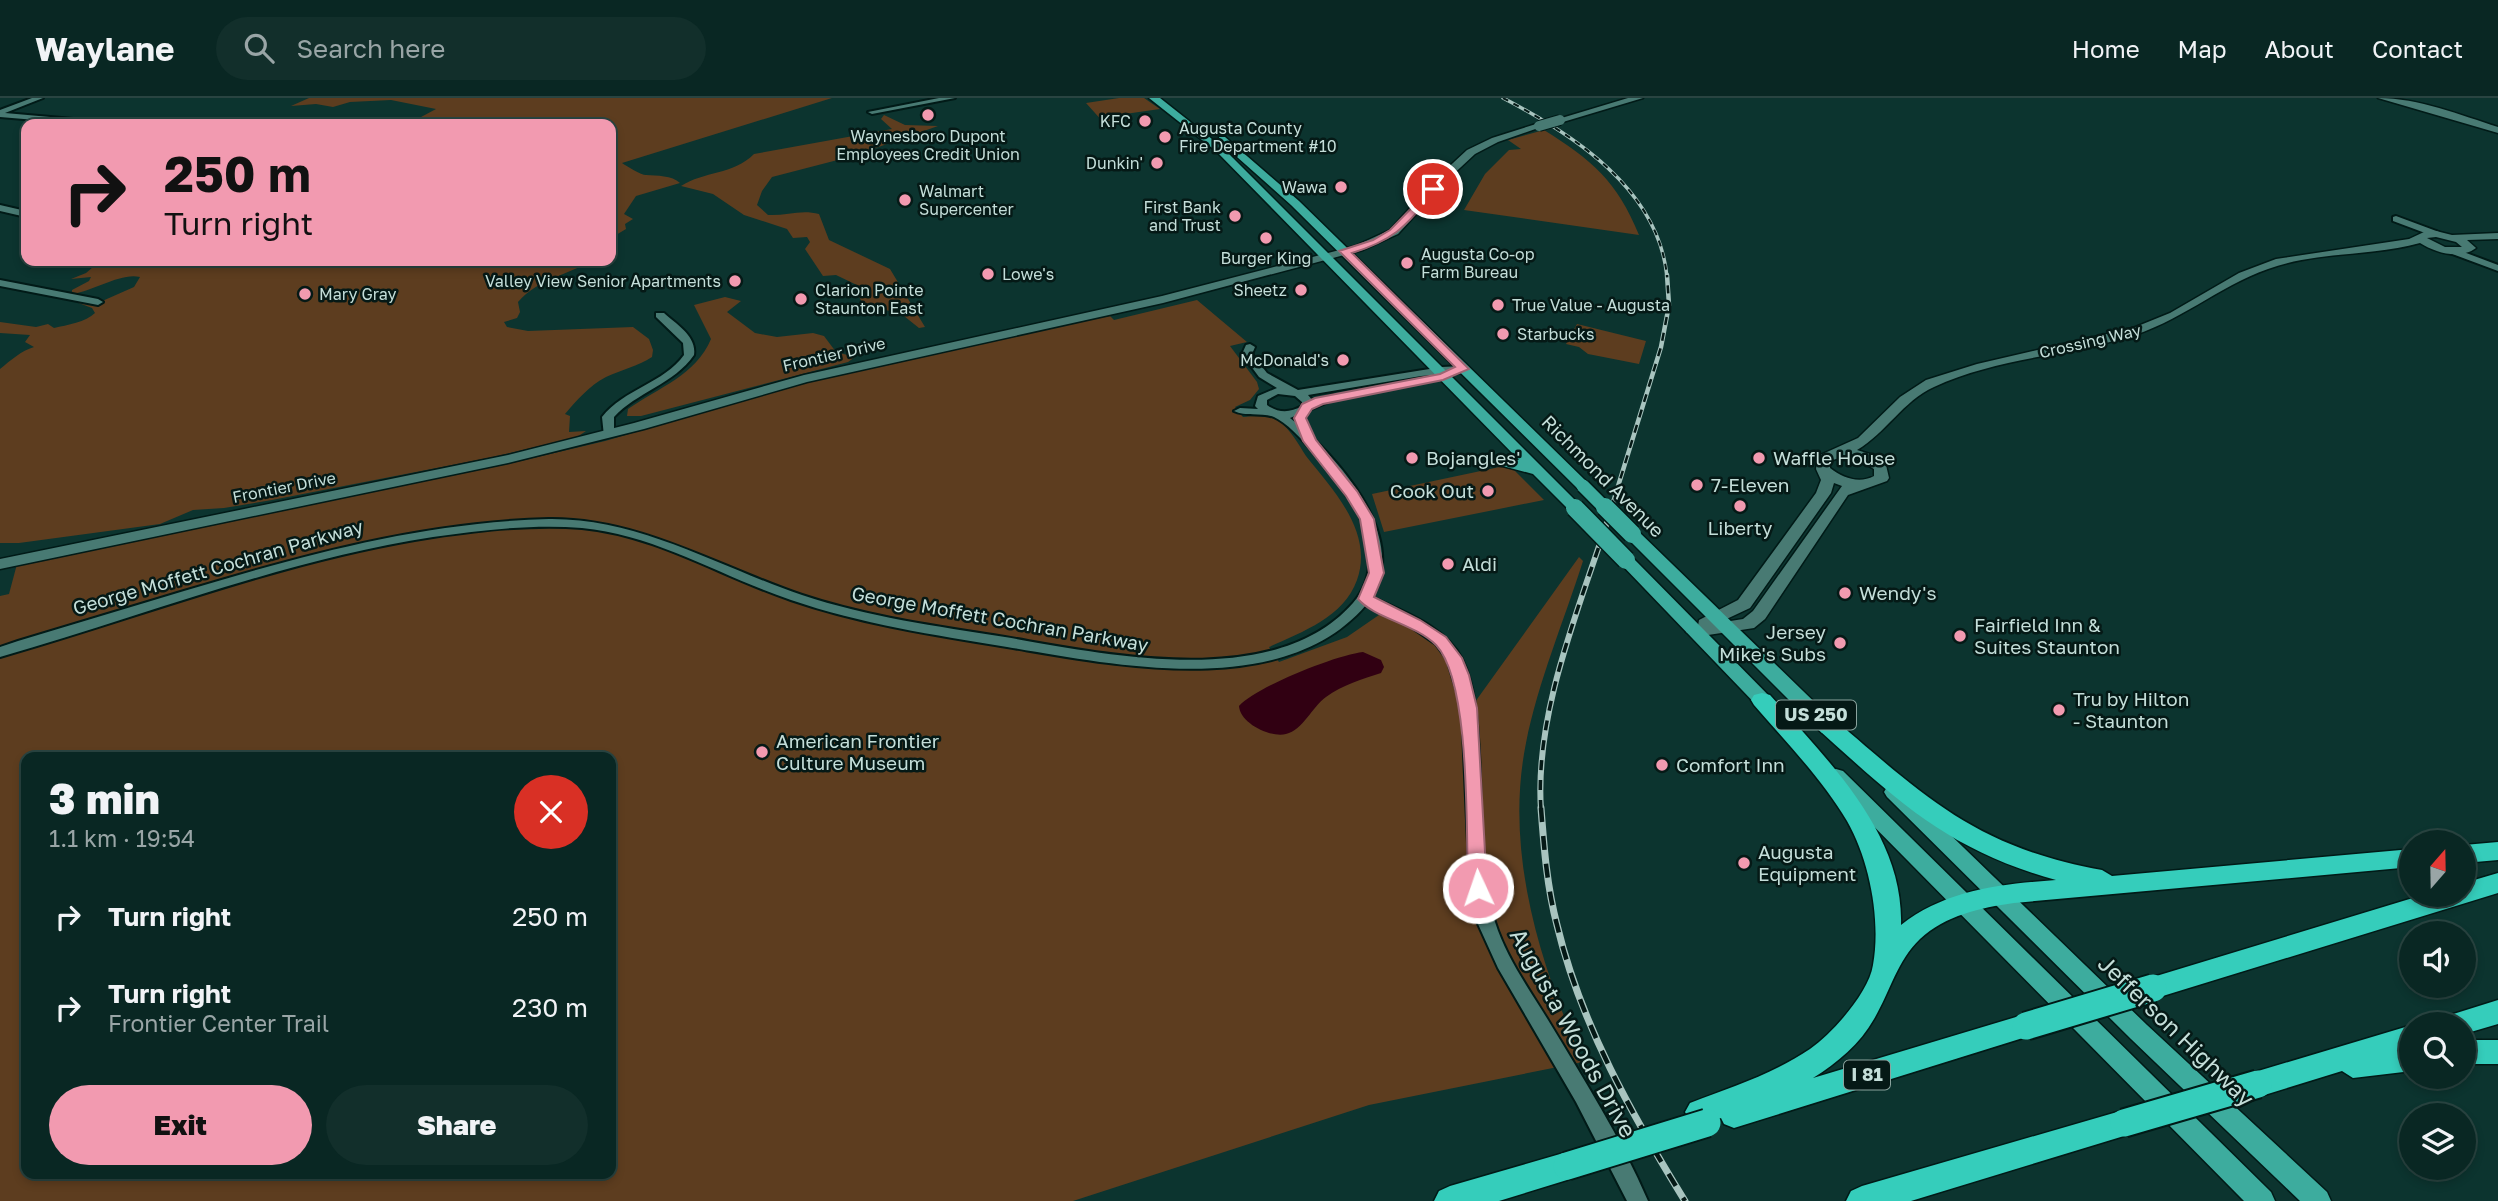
<!DOCTYPE html>
<meta charset="utf-8">
<style>
:root{--surface:#092723;--page:#122f2b;--text:#f1f3f6;--muted:#99a5a6;--line:#294441;--accent:#f29ab0}
body{margin:0;font-family:"Golos Text",sans-serif;background:var(--page);color:var(--text);height:100vh;display:flex;flex-direction:column;font-size:26px;white-space:nowrap}
*{box-sizing:border-box;margin:0}
p{font-size:23px;color:var(--muted)}
.icon{flex:none;width:38px;height:38px;fill:none;stroke:currentColor;stroke-width:2;stroke-linecap:round;stroke-linejoin:round}
.map{position:relative;flex:1;overflow:hidden}
.details{position:absolute;left:21px;top:654px;width:595px;height:427px;display:flex;flex-direction:column;background:var(--surface);border-radius:14px;box-shadow:0 4px 10px #0003,0 0 0 2px var(--line)}
.details>*{flex:none}
.guide{position:absolute;left:21px;top:21px;width:595px;height:147px;border-radius:14px;box-shadow:0 4px 10px #0003,0 0 0 2px var(--line);background:#f29ab0;color:#111;overflow:hidden}
.needle{width:46px;rotate:20deg}
.fabs{position:absolute;left:2399px;top:732px;display:grid;gap:14px}
.fabs a{display:grid;place-items:center;width:77px;height:77px;border-radius:50%;background:var(--surface);box-shadow:0 4px 10px #0003,0 0 0 2px var(--line);font-size:35px}
.pin{position:absolute;display:grid;place-items:center;width:60px;height:60px;color:#fff;margin:-30px;border:4px solid #fff;border-radius:50%;box-shadow:0 2px 7px #0007}
.me{position:absolute;width:77px;margin:-38px;rotate:357deg;stroke-linejoin:round;filter:drop-shadow(0 0 5px #0008)}
.turn{display:flex;align-items:center;gap:24px;height:147px;padding:0 28px;font-size:32px}
.turn .icon{width:91px;height:91px;stroke-width:2.5}
.turn b{display:block;font-size:49px;line-height:60px}
.round{display:grid;place-items:center;flex:none;width:74px;height:74px;border-radius:37px;background:var(--page)}
.summary{display:flex;align-items:center;justify-content:space-between;height:119px;padding:0 28px}
h1{font-size:42px;font-weight:800;line-height:52px}
.cta{display:flex;gap:14px;margin-top:auto;padding:14px 28px}
.cta a{flex:1;height:80px;border-radius:42px;background:var(--accent);color:#111;font-size:28px;font-weight:800;line-height:80px;text-align:center}
.cta a+a{background:var(--page);color:var(--text)}
ul{padding:0;list-style:none}
li{display:flex;align-items:center;gap:21px;height:91px;padding:0 28px}
li div{flex:1}
li b{display:block;font-size:26px}
li em{font-style:normal}
header{display:flex;align-items:center;gap:42px;box-sizing:border-box;height:98px;padding:0 35px;background:var(--surface);border-bottom:2px solid var(--line)}
header strong{font-size:33px}
nav{display:flex;gap:38px;margin-inline-start:auto;font-size:24px}
.search{width:490px;height:63px;background:var(--page);display:flex;align-items:center;gap:18px;box-sizing:border-box;padding:0 24px;border-radius:38px;color:var(--muted);font-size:26px}
.map>svg:first-child{display:block}
.green{fill:#5d3d1f;fill-rule:evenodd}
.water{fill:#310012}
.lines{fill:none;stroke-linecap:round;stroke-linejoin:round}
.street-casing{stroke:#011a17;stroke-width:4}
.secondary-casing{stroke:#011a17;stroke-width:3}
.primary-casing{stroke:#011a17;stroke-width:3}
.highway-casing{stroke:#011a17;stroke-width:3}
.street{fill:#487a73;fill-rule:evenodd}
.secondary{fill:#487a73;fill-rule:evenodd}
.primary{fill:#3dac9e;fill-rule:evenodd}
.highway{fill:#35cdbb;fill-rule:evenodd}
.rail-far3-casing{stroke:#a8c4bf;stroke-width:3.5}
.rail-far2-casing{stroke:#a8c4bf;stroke-width:4.5}
.rail-far1-casing{stroke:#a8c4bf;stroke-width:6}
.rail-casing{stroke:#a8c4bf;stroke-width:7}
.rail-far3{stroke:#051916;stroke-width:2;stroke-dasharray:6;stroke-linecap:butt}
.rail-far2{stroke:#051916;stroke-width:2.5;stroke-dasharray:8;stroke-linecap:butt}
.rail-far1{stroke:#051916;stroke-width:3.5;stroke-dasharray:10;stroke-linecap:butt}
.rail{stroke:#051916;stroke-width:4.5;stroke-dasharray:14;stroke-linecap:butt}
.secondary-bridge-casing{stroke:#011a17;stroke-width:12;stroke-linecap:butt}
.primary-bridge-far1-casing{stroke:#011a17;stroke-width:16;stroke-linecap:butt}
.primary-bridge-casing{stroke:#011a17;stroke-width:21;stroke-linecap:butt}
.highway-bridge-casing{stroke:#011a17;stroke-width:31;stroke-linecap:butt}
.secondary-bridge{stroke:#487a73;stroke-width:10}
.primary-bridge-far1{stroke:#3dac9e;stroke-width:13}
.primary-bridge{stroke:#3dac9e;stroke-width:18}
.highway-bridge{stroke:#35cdbb;stroke-width:27}
.route{fill:#f29ab0;stroke:#9d6472;stroke-width:2}
.poi-dot{fill:#f29ab0;stroke:#051916;stroke-width:2.5}
.labels{text-anchor:middle;stroke-width:5;stroke-linejoin:round;paint-order:stroke}
.far-poi-label{font-size:16px;fill:#c4ded9;stroke:#051916;text-anchor:start}
.far-street-label{font-size:16px;fill:#c4ded9;stroke:#051916}
.shield{fill:#051916;stroke:#8ba39e;stroke-width:2}
.shield-label{font-size:18px;font-weight:bold;fill:#c4ded9}
.poi-label{font-size:19px;fill:#c4ded9;stroke:#051916;text-anchor:start}
.street-label{font-size:19px;fill:#c4ded9;stroke:#051916}
.near-street-label{font-size:23px;fill:#c4ded9;stroke:#051916}
</style>
<header>
<strong>Waylane</strong>
<div class="search"><svg class="icon" aria-label="search" viewBox="0 0 24 24"><circle cx="10" cy="10" r="6"/><path d="M15 15l6 6"/></svg>Search here</div>
<nav><a>Home</a><a>Map</a><a>About</a><a>Contact</a></nav>
</header>
<div class="map">
<svg width="2498" height="1103" viewBox="0 0 2498 1103">
<rect width="100%" height="100%" fill="#0c342f"/>
<path class="green" d="M309 0H832L622 65C628 69 641 77 646 77 657 78 672 77 680 85L636 98 624 116 633 121 625 126 626 131 611 140V26H408L436 11 391 2 350 4 333 9 316 6 291 8Z
M1119 0H1144L1160 11 1125 16 1104 25 1086 5Z
M884 17 905 27 938 28 853 58 772 79 762 93 757 107 768 117C786 118 801 111 819 116L829 142 890 171 925 229 919 230 904 218 862 204 859 199 861 189 836 177 823 178 805 151 810 144 807 139 793 140 787 131 744 117 713 96 681 88C704 73 733 77 754 56L892 31 881 21Z
M1544 32C1592 62 1617 83 1639 137L1464 112 1485 76 1509 52 1521 51 1508 42Z
M56 163H590C566 178 538 181 518 204L520 214 517 220 504 224 507 229 528 233 633 229 649 241 653 252 652 259C638 268 621 272 606 279 589 288 577 302 565 316L570 318 569 334 586 333 577 339 493 359 272 402 224 410 193 412 160 426 19 445H0V271C11 262 21 253 34 249L25 244 30 237 0 235V224L36 229 48 226 54 230C67 227 86 224 95 215L92 210 76 204H100L134 189 140 179C122 174 93 193 72 196V192L89 183 91 179 71 181 86 175 93 169 76 164 38 169 39 167 60 165Z
M725 199 741 203 727 214 755 235 777 239 813 235 824 238 836 254 855 259 848 264 641 318H627L628 311C658 290 696 277 711 241L694 207Z
M1197 202 1247 244 1230 248 1257 284 1259 291 1250 302 1235 309 1243 319C1255 318 1269 316 1280 324 1290 331 1299 347 1306 358 1333 392 1374 434 1357 482 1344 519 1302 534 1269 549L1279 564 1347 539 1392 508C1418 520 1454 546 1466 572 1471 583 1472 594 1475 604L1579 459 1583 463C1564 523 1538 584 1526 645 1504 754 1540 866 1583 964L1369 1007 1073 1103H0V498L9 496 17 466 508 366 605 343 804 285 1084 222 1110 218 1114 222ZM26 660H611V1076H26Z
M1577 226 1646 243 1639 266 1588 256 1579 249 1566 246Z
M1509 367 1544 402 1384 434 1372 396Z"/>
<path class="water" d="M1363 554 1381 562 1384 569 1381 575C1363 581 1342 587 1326 599 1312 609 1303 632 1286 636 1270 640 1240 625 1239 608 1256 589 1336 557 1363 554Z"/>
<g class="lines">
<defs>
<path id="street" d="M32 0H43L5 15 107 24 111 26H83L0 19V12Z
M939 0H955L872 16 868 14Z
M0 107 26 113V119L0 113Z
M2396 118 2439 134 2440 136 2433 138 2393 123V119Z
M2447 150H2453L2498 167V173L2447 154Z
M0 182 98 201 103 204 98 207 0 188Z
M656 215H664C676 226 697 238 694 257 674 286 637 294 614 319V336L608 339 604 338 602 319C624 291 664 285 684 257L683 245 656 219Z
M1250 246 1255 249 1252 256 1267 275 1298 292 1442 269 1463 268 1468 271 1463 274 1421 278 1308 297 1313 303 1333 297 1338 300 1290 320C1336 357 1409 437 1372 499 1403 514 1445 528 1462 561 1476 590 1477 623 1479 655 1482 710 1479 770 1495 824 1506 859 1529 891 1548 922 1583 980 1621 1040 1648 1103H1627L1576 1004 1498 870 1478 826 1470 790 1462 610 1447 561 1436 546 1410 528 1366 507C1284 603 1115 567 1007 549 934 537 861 526 791 502 722 479 656 437 582 430 533 426 482 432 433 439 284 462 144 518 0 559V549L18 543C73 526 129 510 184 493 303 457 424 424 549 421 640 420 719 469 802 497 868 519 936 528 1005 539 1106 556 1275 594 1353 505 1378 477 1372 434 1352 405 1338 384 1297 329 1274 319 1262 314 1246 319 1234 313L1240 310 1258 311 1255 308 1258 298 1277 290 1259 279 1242 256 1246 247ZM1278 296 1295 298 1302 304V308C1290 315 1278 315 1267 307V302Z"/>
<path id="secondary" d="M1628 0H1643L1563 24 1555 22Z
M2378 0C2419 0 2460 17 2498 29V35Z
M1536 26 1544 28 1498 44 1475 56 1447 82 1398 136 1363 152 1163 205 807 284 644 331 508 365 0 471V461L508 357 634 325 804 277 1162 198 1355 148 1390 132 1439 78 1467 52 1492 40Z
M2424 134 2436 133 2452 137 2498 135V141L2467 142 2476 150C2460 162 2436 155 2420 145 2370 159 2317 153 2268 171 2217 189 2179 225 2125 240 2063 258 1993 261 1934 289 1903 303 1886 335 1857 352L1873 357 1886 367 1889 380 1887 383 1848 397 1765 521 1754 530 1695 539 1686 534 1689 530 1698 528 1699 522 1738 502 1816 395 1821 382 1816 371 1818 358 1858 340 1900 299 1926 282 1977 266 2133 230 2170 215 2239 175 2276 161 2409 141ZM2436 139 2456 144 2462 149H2445L2427 140ZM1842 359 1857 361 1874 371V378C1859 386 1843 380 1830 370V363ZM1834 385 1842 388 1753 513 1743 521 1718 525 1750 510 1831 395Z"/>
<path id="primary" d="M1149 0H1160L1222 49 1583 410 1580 413H1570L1533 376 1499 367 1497 364 1499 361 1519 362 1216 53Z
M1219 39H1225L1299 103 1588 385 1591 388 1588 391H1578L1291 107 1219 43Z
M1632 431 1638 433 1836 625 1838 630 1836 635H1822L1626 439 1624 436 1626 433Z
M1626 457 1632 459 1780 609 1782 613 1780 617H1766L1620 465 1618 462Z
M1836 671 1843 673 2271 1094 2275 1103H2244L1829 683 1826 678 1829 673Z
M1894 687 1901 689 2147 927 2327 1094 2331 1103H2300L2131 941 1887 699 1884 694 1887 689Z"/>
<path id="highway" d="M1762 595 1770 597C1826 661 1904 734 1901 827 1945 792 2001 786 2056 782 1944 751 1895 700 1811 625L1808 620 1811 615 1819 612 1827 615C1922 696 1973 749 2102 772L2112 778 2412 751V769L2014 805C1980 810 1946 817 1920 841 1897 863 1890 894 1874 921 1860 946 1837 965 1813 980L2026 916 2036 920 2040 928 2036 936 1734 1030 1724 1026 1721 1020 1700 1027 1690 1023 1685 1014 1690 1005C1732 989 1773 976 1810 951 1833 935 1869 894 1873 867 1881 823 1870 763 1847 723 1822 681 1786 644 1754 607L1751 602 1754 597Z
M2498 744V762L2464 765V747Z
M2498 775V795L2153 901 2143 898 2139 890 2143 882 2153 879 2426 796H2464V785Z
M2498 902V926L2464 936V926H2443L2447 918Z
M2412 927V973L2353 980 2342 973 2258 999 2248 995 2244 986 2248 977 2258 973Z
M2464 942H2498V966H2464Z
M2124 1012 2134 1015 2139 1025 2134 1035 2124 1038 1911 1103H1846L1851 1093 1862 1088Z
M1567 1054 1578 1058 1582 1068 1578 1078 1567 1082 1499 1103H1434L1439 1093 1450 1088Z"/>
</defs>
<use href="#street" class="street-casing"/>
<use href="#secondary" class="secondary-casing"/>
<use href="#primary" class="primary-casing"/>
<use href="#highway" class="highway-casing"/>
<use href="#street" class="street"/>
<use href="#secondary" class="secondary"/>
<use href="#primary" class="primary"/>
<use href="#highway" class="highway"/>
<defs>
<path id="rail-far3" d="M1503 0C1574 37 1659 92 1667 179"/>
<path id="rail-far2" d="M1611 411 1661 249 1669 207 1667 177"/>
<path id="rail-far1" d="M1541 712C1534 612 1582 504 1612 409"/>
<path id="rail" d="M1541 710C1544 750 1547 789 1557 827 1581 927 1632 1017 1685 1103"/>
</defs>
<use href="#rail-far3" class="rail-far3-casing"/>
<use href="#rail-far2" class="rail-far2-casing"/>
<use href="#rail-far1" class="rail-far1-casing"/>
<use href="#rail" class="rail-casing"/>
<use href="#rail-far3" class="rail-far3"/>
<use href="#rail-far2" class="rail-far2"/>
<use href="#rail-far1" class="rail-far1"/>
<use href="#rail" class="rail"/>
<defs>
<path id="secondary-bridge" d="M1539 28 1560 22"/>
<path id="primary-bridge-far1" d="M1583 388 1606 411"/>
<path id="primary-bridge" d="M1605 409 1632 436
M1575 410 1626 462"/>
<path id="highway-bridge" d="M2026 928 2153 890
M2124 1025 2258 986
M1567 1068 1707 1025"/>
</defs>
<use href="#secondary-bridge" class="secondary-bridge-casing"/>
<use href="#primary-bridge-far1" class="primary-bridge-far1-casing"/>
<use href="#primary-bridge" class="primary-bridge-casing"/>
<use href="#highway-bridge" class="highway-bridge-casing"/>
<use href="#secondary-bridge" class="secondary-bridge"/>
<use href="#primary-bridge-far1" class="primary-bridge-far1"/>
<use href="#primary-bridge" class="primary-bridge"/>
<use href="#highway-bridge" class="highway-bridge"/>
</g>
<path class="route" d="M1433 88 1438 91 1436 93C1406 127 1397 141 1352 155L1469 271 1443 282 1323 306 1312 311 1306 320 1316 342 1357 393 1374 421 1384 475 1374 499 1420 522 1446 539 1462 560 1469 577 1477 610 1487 790 1485 795 1478 797 1471 795 1468 790C1466 736 1471 584 1436 547 1415 526 1374 520 1358 501L1369 475 1360 421 1346 398 1303 343 1294 320 1302 306 1315 300 1440 276 1455 269 1339 153 1373 142 1390 132Z"/>
<g class="poi-dot">
<circle cx="928" cy="17" r="7"/>
<circle cx="1145" cy="23" r="7"/>
<circle cx="1165" cy="39" r="7"/>
<circle cx="1157" cy="65" r="7"/>
<circle cx="1341" cy="89" r="7"/>
<circle cx="905" cy="102" r="7"/>
<circle cx="1235" cy="118" r="7"/>
<circle cx="1266" cy="140" r="7"/>
<circle cx="1407" cy="165" r="7"/>
<circle cx="988" cy="176" r="7"/>
<circle cx="735" cy="183" r="7"/>
<circle cx="1301" cy="192" r="7"/>
<circle cx="305" cy="196" r="7"/>
<circle cx="801" cy="201" r="7"/>
<circle cx="1498" cy="207" r="7"/>
<circle cx="1503" cy="236" r="7"/>
<circle cx="1343" cy="262" r="7"/>
<circle cx="1412" cy="360" r="7"/>
<circle cx="1759" cy="360" r="7"/>
<circle cx="1697" cy="387" r="7"/>
<circle cx="1488" cy="393" r="7"/>
<circle cx="1740" cy="408" r="7"/>
<circle cx="1448" cy="466" r="7"/>
<circle cx="1845" cy="495" r="7"/>
<circle cx="1960" cy="538" r="7"/>
<circle cx="1840" cy="545" r="7"/>
<circle cx="2059" cy="612" r="7"/>
<circle cx="762" cy="654" r="7"/>
<circle cx="1662" cy="667" r="7"/>
<circle cx="1744" cy="765" r="7"/>
</g>
<g class="labels">
<g class="far-poi-label">
<text x="1131" y="29" text-anchor="end">KFC</text>
<text x="1179" y="36">Augusta County<tspan x="1179" dy="18">Fire Department #10</tspan></text>
<text x="928" y="44" text-anchor="middle">Waynesboro Dupont<tspan x="928" dy="18">Employees Credit Union</tspan></text>
<text x="1143" y="71" text-anchor="end">Dunkin'</text>
<text x="1327" y="95" text-anchor="end">Wawa</text>
<text x="919" y="99">Walmart<tspan x="919" dy="18">Supercenter</tspan></text>
<text x="1221" y="115" text-anchor="end">First Bank<tspan x="1221" dy="18">and Trust</tspan></text>
<text x="1421" y="162">Augusta Co-op<tspan x="1421" dy="18">Farm Bureau</tspan></text>
<text x="1266" y="166" text-anchor="middle">Burger King</text>
<text x="1002" y="182">Lowe's</text>
<text x="721" y="189" text-anchor="end">Valley View Senior Apartments</text>
<text x="815" y="198">Clarion Pointe<tspan x="815" dy="18">Staunton East</tspan></text>
<text x="1287" y="198" text-anchor="end">Sheetz</text>
<text x="319" y="202">Mary Gray</text>
<text x="1512" y="213">True Value - Augusta</text>
<text x="1517" y="242">Starbucks</text>
<text x="1329" y="268" text-anchor="end">McDonald's</text>
</g>
<g class="far-street-label">
<text transform="translate(2090 243) rotate(-13)" y="6">Crossing Way</text>
<text transform="translate(834 256) rotate(-13)" y="6">Frontier Drive</text>
<text transform="translate(284 389) rotate(-11)" y="6">Frontier Drive</text>
</g>
<g class="shield">
<rect x="1776" y="602.5" width="80" height="29" rx="5"/>
<rect x="1844" y="962.5" width="46" height="29" rx="5"/>
</g>
<g class="shield-label">
<text x="1816" y="623">US 250</text>
<text x="1867" y="983">I 81</text>
</g>
<g class="poi-label">
<text x="1426" y="367">Bojangles'</text>
<text x="1773" y="367">Waffle House</text>
<text x="1711" y="394">7-Eleven</text>
<text x="1474" y="400" text-anchor="end">Cook Out</text>
<text x="1740" y="437" text-anchor="middle">Liberty</text>
<text x="1462" y="473">Aldi</text>
<text x="1859" y="502">Wendy's</text>
<text x="1974" y="534">Fairfield Inn &amp;<tspan x="1974" dy="22">Suites Staunton</tspan></text>
<text x="1826" y="541" text-anchor="end">Jersey<tspan x="1826" dy="22">Mike's Subs</tspan></text>
<text x="2073" y="608">Tru by Hilton<tspan x="2073" dy="22">- Staunton</tspan></text>
<text x="776" y="650">American Frontier<tspan x="776" dy="22">Culture Museum</tspan></text>
<text x="1676" y="674">Comfort Inn</text>
<text x="1758" y="761">Augusta<tspan x="1758" dy="22">Equipment</tspan></text>
</g>
<g class="street-label">
<text transform="translate(1603 378) rotate(45)" y="7">Richmond Avenue</text>
<text transform="translate(218 469) rotate(-16)" y="7">George Moffett Cochran Parkway</text>
<text transform="translate(1000 521) rotate(10)" y="7">George Moffett Cochran Parkway</text>
</g>
<g class="near-street-label">
<text transform="translate(2176 933) rotate(44)" y="8">Jefferson Highway</text>
<text transform="translate(1573 935) rotate(61)" y="8">Augusta Woods Drive</text>
</g>
</g>
</svg>
<div class="fabs">
<a><svg class="needle" viewBox="-14 -14 28 28"><path d="M0-13l5 13h-10z" fill="#e53935"/><path d="M0 13l5-13h-10z" fill="#99a5a6"/></svg></a>
<a><svg class="icon" aria-label="sound" viewBox="0 0 24 24"><path d="M4 9h4l5-4v14l-5-4H4zM17 9q2 3 0 6"/></svg></a>
<a><svg class="icon" aria-label="search" viewBox="0 0 24 24"><circle cx="10" cy="10" r="6"/><path d="M15 15l6 6"/></svg></a>
<a><svg class="icon" aria-label="layers" viewBox="0 0 24 24"><path d="M12 4l9 5-9 5-9-5zM3 14l9 5 9-5"/></svg></a>
</div>
<div class="pin" style="left:1433px;top:91px;background:#d93025"><svg class="icon" aria-label="arrive" viewBox="0 0 24 24"><path d="M6 21V4h12l-3 4 3 4H6"/></svg></div>
<svg class="me" style="left:1478px;top:790px" viewBox="-20 -20 40 40"><circle r="17" fill="#f29ab0" stroke="#fff" stroke-width="3"/><path d="M0-11L8 9 0 5-8 9z" fill="#fff"/></svg>
<div class="guide">
<div class="turn"><svg class="icon" aria-label="right" viewBox="0 0 24 24"><path d="M7 20v-9h11M14 6l5 5-5 5"/></svg><div><b>250 m</b>Turn right</div></div>
</div>
<section class="details">
<div class="summary"><div><h1>3 min</h1><p>1.1 km · 19:54</p></div><a class="round" style="background:#d93025;color:#fff"><svg class="icon" aria-label="close" viewBox="0 0 24 24"><path d="M6 6l12 12M18 6L6 18"/></svg></a></div>
<ul>
<li><svg class="icon" aria-label="right" viewBox="0 0 24 24"><path d="M7 20v-9h11M14 6l5 5-5 5"/></svg><div><b>Turn right</b></div><em>250 m</em></li>
<li><svg class="icon" aria-label="right" viewBox="0 0 24 24"><path d="M7 20v-9h11M14 6l5 5-5 5"/></svg><div><b>Turn right</b><p>Frontier Center Trail</p></div><em>230 m</em></li>
</ul>
<div class="cta"><a>Exit</a><a>Share</a></div>
</section>
</div>
